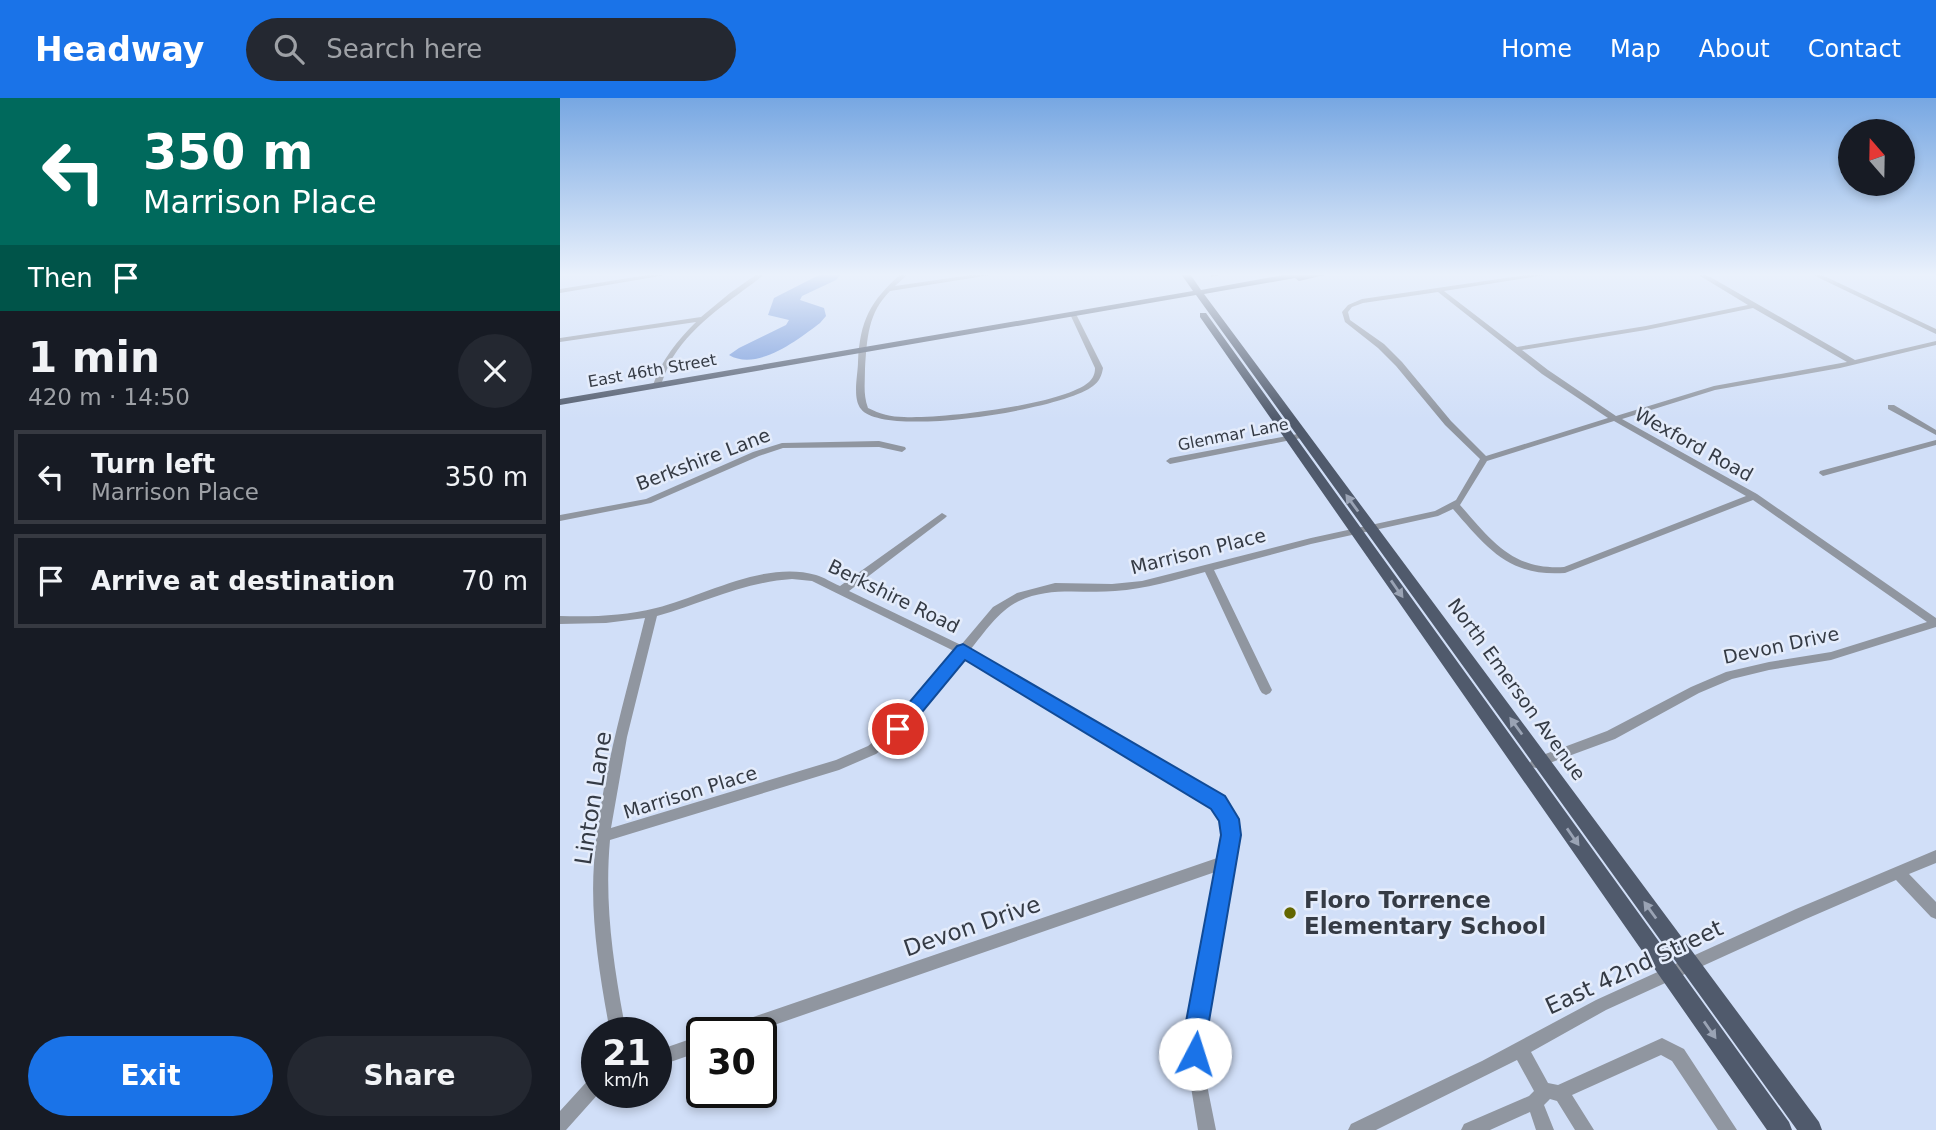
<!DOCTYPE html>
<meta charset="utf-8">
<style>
:root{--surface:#171b24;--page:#242831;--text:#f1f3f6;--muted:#9ea1a6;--line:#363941;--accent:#1a73e8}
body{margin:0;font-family:"DejaVu Sans",sans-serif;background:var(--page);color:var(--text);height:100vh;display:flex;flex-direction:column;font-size:26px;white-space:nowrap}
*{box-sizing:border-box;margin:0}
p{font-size:23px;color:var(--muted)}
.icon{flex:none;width:38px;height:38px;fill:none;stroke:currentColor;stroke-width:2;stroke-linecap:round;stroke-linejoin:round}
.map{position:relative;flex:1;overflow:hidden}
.sheet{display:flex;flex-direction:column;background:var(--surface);width:560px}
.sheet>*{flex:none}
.top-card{background:#00695c;color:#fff;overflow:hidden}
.needle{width:46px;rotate:340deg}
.buttons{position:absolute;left:1278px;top:21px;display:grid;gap:14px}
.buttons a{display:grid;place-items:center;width:77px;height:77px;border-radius:50%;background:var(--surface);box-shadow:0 4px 10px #0003;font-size:35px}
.speed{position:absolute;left:21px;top:919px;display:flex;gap:14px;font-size:35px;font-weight:700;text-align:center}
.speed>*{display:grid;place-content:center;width:91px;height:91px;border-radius:50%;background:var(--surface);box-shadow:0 4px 10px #0003;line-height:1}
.speed small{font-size:18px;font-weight:400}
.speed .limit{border:4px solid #111;border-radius:10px;background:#fff;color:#111}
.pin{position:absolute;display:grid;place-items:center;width:60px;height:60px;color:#fff;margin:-30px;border:4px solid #fff;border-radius:50%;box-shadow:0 2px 7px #0007}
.me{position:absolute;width:77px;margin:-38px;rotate:5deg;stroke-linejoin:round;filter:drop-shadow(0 0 5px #0008)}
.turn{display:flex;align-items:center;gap:24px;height:147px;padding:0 28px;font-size:32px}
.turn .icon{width:91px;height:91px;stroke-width:2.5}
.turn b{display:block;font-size:49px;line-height:60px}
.then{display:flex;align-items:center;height:66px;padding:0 28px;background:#0003;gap:14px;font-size:26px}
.round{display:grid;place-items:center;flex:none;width:74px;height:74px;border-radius:37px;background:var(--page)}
.head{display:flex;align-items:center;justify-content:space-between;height:119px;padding:0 28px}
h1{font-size:42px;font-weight:800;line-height:52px}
.primary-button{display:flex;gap:14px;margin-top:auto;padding:14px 28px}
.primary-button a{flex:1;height:80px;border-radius:42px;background:var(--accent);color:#fff;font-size:28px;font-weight:800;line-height:80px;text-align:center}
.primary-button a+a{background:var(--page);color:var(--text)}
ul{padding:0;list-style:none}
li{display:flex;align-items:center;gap:21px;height:94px;margin:0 14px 10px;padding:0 14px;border:4px solid var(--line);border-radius:0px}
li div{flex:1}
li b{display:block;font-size:26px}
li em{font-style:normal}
header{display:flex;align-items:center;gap:42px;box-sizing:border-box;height:98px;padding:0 35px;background:var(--accent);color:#fff}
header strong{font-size:33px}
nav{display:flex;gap:38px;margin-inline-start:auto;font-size:24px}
.search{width:490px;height:63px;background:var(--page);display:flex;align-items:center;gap:18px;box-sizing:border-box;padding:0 24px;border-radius:38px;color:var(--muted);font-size:26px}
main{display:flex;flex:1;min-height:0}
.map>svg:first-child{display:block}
.water{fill:#6f94d8}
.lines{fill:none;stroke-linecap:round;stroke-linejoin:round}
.minor{fill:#9096a0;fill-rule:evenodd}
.major{fill:#505a6c;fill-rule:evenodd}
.shaded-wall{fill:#878b4e}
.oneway{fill:#9aa3b4}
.route{fill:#1a73e8;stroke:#114b97;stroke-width:2}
.poi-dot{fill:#636600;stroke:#e4ecfb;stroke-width:2.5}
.labels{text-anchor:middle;stroke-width:5;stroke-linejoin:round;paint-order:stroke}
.far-street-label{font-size:16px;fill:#353b45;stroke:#e4ecfb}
.street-label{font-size:19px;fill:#353b45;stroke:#e4ecfb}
.near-street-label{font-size:23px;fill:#353b45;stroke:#e4ecfb}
.near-poi-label{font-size:23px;font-weight:bold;fill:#353b45;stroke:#e4ecfb;text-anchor:start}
</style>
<header>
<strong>Headway</strong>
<div class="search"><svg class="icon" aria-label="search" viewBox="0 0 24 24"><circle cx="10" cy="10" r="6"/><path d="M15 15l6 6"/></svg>Search here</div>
<nav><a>Home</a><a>Map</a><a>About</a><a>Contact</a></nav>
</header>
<main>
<section class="sheet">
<div class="top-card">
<div class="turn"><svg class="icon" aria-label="left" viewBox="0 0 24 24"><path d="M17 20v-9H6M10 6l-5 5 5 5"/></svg><div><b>350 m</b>Marrison Place</div></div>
<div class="then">Then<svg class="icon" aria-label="arrive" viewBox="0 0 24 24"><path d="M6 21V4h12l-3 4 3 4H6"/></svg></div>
</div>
<div class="head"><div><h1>1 min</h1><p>420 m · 14:50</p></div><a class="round"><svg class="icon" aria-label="close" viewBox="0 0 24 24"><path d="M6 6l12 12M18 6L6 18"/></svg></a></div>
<ul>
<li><svg class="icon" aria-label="left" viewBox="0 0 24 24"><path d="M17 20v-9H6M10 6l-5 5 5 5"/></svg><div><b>Turn left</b><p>Marrison Place</p></div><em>350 m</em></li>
<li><svg class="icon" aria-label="arrive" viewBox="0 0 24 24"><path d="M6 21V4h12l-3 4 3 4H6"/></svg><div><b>Arrive at destination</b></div><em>70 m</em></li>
</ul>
<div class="primary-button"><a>Exit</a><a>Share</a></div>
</section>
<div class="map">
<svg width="1376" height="1032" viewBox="0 0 1376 1032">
<rect width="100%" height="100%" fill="#d1dff8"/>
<path class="water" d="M261 176H281L276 182 242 198 240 202 264 210 266 218 260 225C239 241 197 274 169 257L179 250 226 227 229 222 208 217 214 200Z"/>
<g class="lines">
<path class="minor" d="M94 176H112L0 195V191Z
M197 176H205C172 202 136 223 113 259 107 269 104 279 100 289L93 287C102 261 117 243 136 224L0 244V240L141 219 170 195Z
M341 176H348L335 188 418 176H437L330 193C308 215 307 240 305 271 305 284 303 297 308 310 320 316 331 319 344 319 380 321 503 307 529 284 533 280 535 276 535 270L510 216 513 214 516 216 543 270C542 277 539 284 533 288 505 311 324 341 301 311 292 300 298 277 298 264 300 223 310 203 341 176Z
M973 176H992L884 193 957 249 1086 228 1188 207 1137 176H1145L1295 262 1376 243V247L1280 270 1155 292 1062 321 1197 396 1376 520V529L1271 562 1209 572 1172 581 1139 595 1055 641 976 670 972 669 970 665 972 661 1047 633 1131 589 1166 574 1209 564 1271 554 1367 524 1193 402 1005 475C949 479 927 450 893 411L878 418 751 446 654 472 712 592 710 595 706 597 702 595 700 592 645 474C615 482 586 491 555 493 523 496 490 488 459 503 438 513 425 534 410 552L659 697 672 713 678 737 644 935 645 977 656 1032H638L629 977 628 935 658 773 194 934H165L167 928 173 926 660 759C665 733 667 727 649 705L404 559 342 635 316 656 279 672 50 742C44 808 54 870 66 934H50C40 879 30 821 34 765 40 682 65 601 85 520L46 525 0 526V518C32 519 64 518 96 510 144 498 205 462 256 477 264 479 272 485 280 488L382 415 387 418 385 420 289 493 401 547 433 509 457 495 495 485 552 486 582 483 751 440 875 413 896 402 920 361 885 327 836 268 818 250 785 224 782 214 788 207 802 201ZM878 194 982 276 1048 320 926 358 891 323 842 264 824 246 790 222 788 214 792 209 803 205ZM1193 210 1287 264 1154 288 1056 318 988 272 962 252 1086 232ZM1054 323 1186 398 1004 469C952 472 932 443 900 407L927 363ZM232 481 252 483 396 554 334 627 308 648 276 662 51 730 67 639 97 518C143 505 184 484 232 481Z
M1251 176H1260L1376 231V236Z
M1328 307H1334L1376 332V337L1328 311Z
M743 335 747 337 746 339 610 366 606 363 610 360Z
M1376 342V347L1263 378 1259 375 1260 373Z
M319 343 345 349 346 351 342 354 319 349 223 350 199 358 91 405 0 423V417L86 401 193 354 222 345Z
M1376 752V765L1349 776 1376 804V821L1371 819 1336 782 1246 821 1046 912 971 954 988 985 998 987 1102 940 1124 951 1177 1032H1158L1112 963 1101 957 1012 997 1034 1032H1015L997 1003 990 1001 984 1007 994 1032H976L970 1014 930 1032H901L904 1026 969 998 974 993 957 962 816 1032H788L791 1026 922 963 1036 902 1236 811Z
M142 937V953L96 969V953Z
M37 977V994H40L6 1032H0V1013L31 979Z"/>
<path class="major" d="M621 176H630L641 192 729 176H769L739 183 735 180 644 196 1259 1024 1262 1032H1237L636 197 0 307V301L633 193Z
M640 215H646L1229 1024 1232 1032H1207L640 219Z"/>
</g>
<path class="shaded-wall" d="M651 176H667L651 179Z"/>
<defs><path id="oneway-solid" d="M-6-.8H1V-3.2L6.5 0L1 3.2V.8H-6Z" transform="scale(1.75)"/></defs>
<g class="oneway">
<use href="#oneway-solid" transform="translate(792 405) rotate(-126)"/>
<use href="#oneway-solid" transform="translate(837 491) rotate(55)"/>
<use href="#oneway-solid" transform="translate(956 628) rotate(-126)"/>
<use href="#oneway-solid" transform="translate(1013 739) rotate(55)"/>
<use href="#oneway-solid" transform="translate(1090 812) rotate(-126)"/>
<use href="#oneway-solid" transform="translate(1150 932) rotate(55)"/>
</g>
<linearGradient id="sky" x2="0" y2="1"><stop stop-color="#77a7e2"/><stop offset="0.55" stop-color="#eaf1fc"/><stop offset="1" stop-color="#eaf1fc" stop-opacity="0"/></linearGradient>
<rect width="1376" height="321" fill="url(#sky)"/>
<path class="route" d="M403 546 665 698 679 721 681 737 648 929 647 956 644 965 635 968 626 965 623 956 625 929 661 737 659 723 651 711 405 562 344 636 338 638 331 636 329 631 331 626 397 548Z"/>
<circle class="poi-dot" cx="730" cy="815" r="7"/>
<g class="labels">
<g class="far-street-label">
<text transform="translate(92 272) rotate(-10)" y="6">East 46th Street</text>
<text transform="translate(673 336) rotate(-11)" y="6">Glenmar Lane</text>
</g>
<g class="street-label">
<text transform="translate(1134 346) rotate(29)" y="7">Wexford Road</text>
<text transform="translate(143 361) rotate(-21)" y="7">Berkshire Lane</text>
<text transform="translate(638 453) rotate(-14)" y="7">Marrison Place</text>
<text transform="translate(334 498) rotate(26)" y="7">Berkshire Road</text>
<text transform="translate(1221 547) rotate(-12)" y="7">Devon Drive</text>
<text transform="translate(957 591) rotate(54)" y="7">North Emerson Avenue</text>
<text transform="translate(130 694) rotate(-17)" y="7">Marrison Place</text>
</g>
<g class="near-street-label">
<text transform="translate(33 700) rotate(-81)" y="8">Linton Lane</text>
<text transform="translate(412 828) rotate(-19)" y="8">Devon Drive</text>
<text transform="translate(1074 869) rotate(-25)" y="8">East 42nd Street</text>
</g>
<g class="near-poi-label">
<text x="744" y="810">Floro Torrence<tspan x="744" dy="26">Elementary School</tspan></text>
</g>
</g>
</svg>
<div class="buttons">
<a><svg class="needle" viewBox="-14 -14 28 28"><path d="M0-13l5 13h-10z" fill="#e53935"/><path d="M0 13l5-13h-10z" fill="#9ea1a6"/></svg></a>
</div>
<div class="speed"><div>21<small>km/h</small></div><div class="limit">30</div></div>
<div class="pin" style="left:338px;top:631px;background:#d93025"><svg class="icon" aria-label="arrive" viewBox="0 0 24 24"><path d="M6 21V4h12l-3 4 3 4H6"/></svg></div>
<svg class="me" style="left:635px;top:956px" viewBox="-20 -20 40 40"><circle r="19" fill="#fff"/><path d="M0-13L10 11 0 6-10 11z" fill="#1a73e8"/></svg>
</div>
</main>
